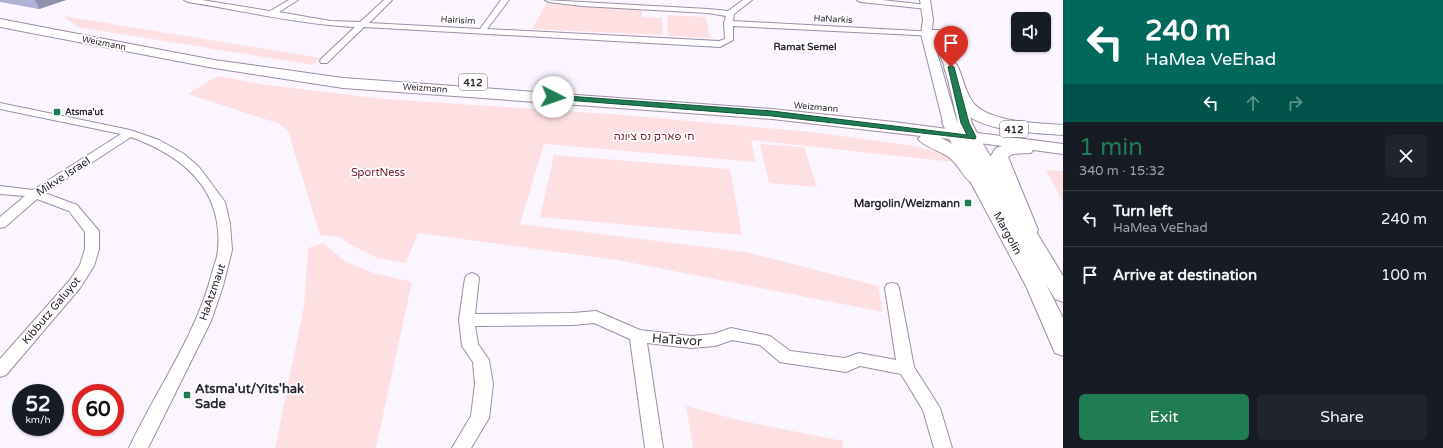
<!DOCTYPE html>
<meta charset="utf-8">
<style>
:root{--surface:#171b24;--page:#20242c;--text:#f1f3f6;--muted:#9ea1a6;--line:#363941;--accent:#1f7c53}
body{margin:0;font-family:"Varela Round",Heebo,sans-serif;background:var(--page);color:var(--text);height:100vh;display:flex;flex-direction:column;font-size:15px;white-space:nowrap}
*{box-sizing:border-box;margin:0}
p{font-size:13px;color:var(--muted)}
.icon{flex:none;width:22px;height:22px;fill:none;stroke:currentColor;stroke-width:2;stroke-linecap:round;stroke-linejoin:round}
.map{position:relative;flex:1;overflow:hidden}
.sheet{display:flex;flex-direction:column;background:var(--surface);width:380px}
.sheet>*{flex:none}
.guide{background:#00695c;color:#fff;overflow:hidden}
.buttons{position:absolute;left:1011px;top:12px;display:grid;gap:8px}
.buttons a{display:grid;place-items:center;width:40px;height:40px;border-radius:6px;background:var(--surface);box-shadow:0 1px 3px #0004;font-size:20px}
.speed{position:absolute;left:12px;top:384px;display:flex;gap:8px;font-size:20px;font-weight:700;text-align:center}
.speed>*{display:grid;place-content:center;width:52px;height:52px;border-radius:50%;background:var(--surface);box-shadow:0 1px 3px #0004;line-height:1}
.speed small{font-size:10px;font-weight:400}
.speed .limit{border:6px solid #d22;background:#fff;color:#111}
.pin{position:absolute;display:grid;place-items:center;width:34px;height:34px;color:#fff;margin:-41px -17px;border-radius:50% 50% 50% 0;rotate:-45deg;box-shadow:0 0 4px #0007}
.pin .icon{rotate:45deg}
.me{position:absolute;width:44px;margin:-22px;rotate:94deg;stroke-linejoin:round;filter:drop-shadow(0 0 3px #0008)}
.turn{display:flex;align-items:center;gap:14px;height:84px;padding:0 16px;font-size:18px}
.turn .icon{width:52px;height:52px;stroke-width:2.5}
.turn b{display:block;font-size:28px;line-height:34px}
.lanes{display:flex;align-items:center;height:38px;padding:0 16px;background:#0003;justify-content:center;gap:20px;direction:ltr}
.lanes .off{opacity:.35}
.round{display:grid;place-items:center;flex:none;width:42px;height:42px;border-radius:6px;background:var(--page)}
.summary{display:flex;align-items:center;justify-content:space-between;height:68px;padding:0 16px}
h1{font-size:24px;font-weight:600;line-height:30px;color:var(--accent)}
.cta{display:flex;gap:8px;margin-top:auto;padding:8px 16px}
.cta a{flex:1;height:46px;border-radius:6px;background:var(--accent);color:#fff;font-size:16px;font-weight:600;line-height:46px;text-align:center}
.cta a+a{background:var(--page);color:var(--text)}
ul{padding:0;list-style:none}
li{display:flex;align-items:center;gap:12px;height:56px;padding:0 16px;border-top:1px solid var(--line)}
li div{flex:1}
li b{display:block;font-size:15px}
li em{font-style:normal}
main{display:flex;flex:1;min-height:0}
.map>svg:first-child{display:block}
.green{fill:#fde1e2}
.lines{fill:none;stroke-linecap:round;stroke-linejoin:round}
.minor-casing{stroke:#9c8ea4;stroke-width:2}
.tertiary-casing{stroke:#9c8ea4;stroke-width:2}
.secondary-casing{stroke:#9c8ea4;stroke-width:2}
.primary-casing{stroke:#9c8ea4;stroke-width:2}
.minor{fill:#fff;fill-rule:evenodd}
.tertiary{fill:#fff;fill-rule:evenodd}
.secondary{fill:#fff;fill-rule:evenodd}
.primary{fill:#fff;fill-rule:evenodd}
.wall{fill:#b0b2d4}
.shaded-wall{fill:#9091ac}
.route{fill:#1f7c53;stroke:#145136}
.poi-dot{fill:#1f7c53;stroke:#fff;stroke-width:1.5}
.labels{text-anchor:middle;stroke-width:3.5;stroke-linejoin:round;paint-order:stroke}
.far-street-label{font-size:9px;fill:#2d2730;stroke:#fff}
.far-poi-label{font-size:9px;font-weight:bold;fill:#2d2730;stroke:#fff;text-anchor:start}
.far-neighbourhood-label{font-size:10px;font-weight:bold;fill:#2d2730;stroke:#fff}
.shield{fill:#fff;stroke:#6c686e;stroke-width:1}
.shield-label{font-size:10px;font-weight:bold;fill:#2d2730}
.park-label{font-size:11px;fill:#701929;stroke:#fff}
.street-label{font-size:11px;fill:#2d2730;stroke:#fff}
.poi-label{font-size:11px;font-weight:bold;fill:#2d2730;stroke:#fff;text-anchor:end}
.near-street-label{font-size:13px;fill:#2d2730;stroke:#fff}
.near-poi-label{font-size:13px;font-weight:bold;fill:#2d2730;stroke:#fff;text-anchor:start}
</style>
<main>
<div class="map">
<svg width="1063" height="448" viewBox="0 0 1063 448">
<rect width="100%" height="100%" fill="#fbf5ff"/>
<path class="green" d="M547 2 575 6 642 9V17L662 18 663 35 532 29Z
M667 15 706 17 710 38 668 36Z
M63 16 321 58 313 65 78 27Z
M217 76 267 85 385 99 624 115 812 132 915 146 942 154 954 162 751 140 756 162 544 144 520 224 746 252 878 286 883 312 617 260 418 233 406 263 377 258 348 243 341 237 320 235 288 131 280 124 188 94Z
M760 144 804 147 817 187 769 183Z
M554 155 730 169 742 235 540 217Z
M1046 170 1063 171V203Z
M323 243 346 262 374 273 412 282 376 448H275L304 306 308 248Z
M686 406 742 421 843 441V448H693Z"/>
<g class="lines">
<defs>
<path id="minor" d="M184 0H202L270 11 289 0H298L279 12 330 21 360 22 384 0H392L369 23 480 29 501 0H509L487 29 719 41 725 39 724 23 726 16 708 13 582 6 549 2 545 0 708 9 728 11 743 0H752L734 14 733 21 936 32 940 34 936 36 733 26V40L720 47 364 27 327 63H321L320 61 321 59 355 27C299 24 244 11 188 2Z
M857 0H882L927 5 931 7 927 9 861 2Z
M0 103 130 130 159 140 184 154 199 167 225 202 230 224 232 250 223 286 211 321 148 448H129C156 390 196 336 212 273 214 265 218 257 218 249 223 189 183 156 131 137L45 193 77 205 99 231V249L94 266 80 288 6 375 0 377V359L70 280 80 265 85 249V232L69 211 37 199 5 227 0 228V217L25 196 0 194V186L33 190 121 134 0 109Z
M472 273 477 275 479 278 475 314 573 313 596 311 640 330 691 336 714 334 731 328 770 336 790 351 845 358 859 353 896 360 885 288 887 284 892 283 897 284 899 288 914 367 940 408 952 448H934L923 410 901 374 860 366 846 372 786 363 780 362 760 345 732 340 715 346 691 348 647 343 663 448H645L630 339 594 323 573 325 475 326 478 344 489 360 493 384 489 418 471 448H452L471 416 475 384 473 362 462 346 459 320 465 278 467 275Z"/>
<path id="tertiary" d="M920 0H930L933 20 932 30H939L940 32 957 67 972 123 970 126H960L958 123 945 67 933 39 957 122 955 125H945L943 122 921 34 923 20Z"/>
<path id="secondary" d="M950 117 955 119 958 122 960 120 965 118 970 120 983 144 1063 276V302L1055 299 1046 284 1063 318V356L1055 353 1026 286 960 162 942 122 945 119Z"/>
<path id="primary" d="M0 19 214 60 343 78 772 109 894 122 1063 144V154L1033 150 1031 153 1013 154 1008 157 1038 230 1035 235 1027 237 1019 235 1016 230 990 157 996 148 1002 146 941 138C962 147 975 162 988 180L985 184C966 189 963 169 950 158 941 151 924 147 918 139L921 136 772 119 343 88 214 68 0 27Z
M951 63 956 64 958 67C963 78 965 91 972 101 987 123 1039 123 1063 125V135C1036 133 979 132 961 109 952 97 949 82 944 67L946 64Z"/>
</defs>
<use href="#minor" class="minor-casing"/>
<use href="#tertiary" class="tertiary-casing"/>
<use href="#secondary" class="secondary-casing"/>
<use href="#primary" class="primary-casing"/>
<use href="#minor" class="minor"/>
<use href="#tertiary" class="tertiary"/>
<use href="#secondary" class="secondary"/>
<use href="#primary" class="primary"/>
</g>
<path class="wall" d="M0 0H66L39 9 0 2Z"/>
<path class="shaded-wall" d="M35 0H66L39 9Z"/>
<path class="route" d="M951 65 954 67 969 123 976 137 975 139 772 116 553 99 550 97 553 95 772 111 967 135 961 123 948 67Z"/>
<g class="poi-dot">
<rect x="53" y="108" width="8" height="8" rx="2"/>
<rect x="964" y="199" width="8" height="8" rx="2"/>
<rect x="183" y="391" width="8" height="8" rx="2"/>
</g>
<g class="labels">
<g class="far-street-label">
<text transform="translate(833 19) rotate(3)" y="3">HaNarkis</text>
<text transform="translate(458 20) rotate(3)" y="3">HaIrisim</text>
<text transform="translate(104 43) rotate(11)" y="3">Weizmann</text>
<text transform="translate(425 88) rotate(4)" y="3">Weizmann</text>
<text transform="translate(816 107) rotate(5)" y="3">Weizmann</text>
</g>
<g class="far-poi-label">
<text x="65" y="115">Atsma'ut</text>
</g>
<g class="far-neighbourhood-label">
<text x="805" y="50">Ramat Semel</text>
</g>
<g class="shield">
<rect x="459" y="74" width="28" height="16" rx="3"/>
<rect x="1000" y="121" width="28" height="16" rx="3"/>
</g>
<g class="shield-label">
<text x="473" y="86">412</text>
<text x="1014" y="133">412</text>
</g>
<g class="park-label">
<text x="654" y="140">חי פארק נס ציונה</text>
<text x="378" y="176">SportNess</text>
</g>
<g class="street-label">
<text transform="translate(63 176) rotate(-33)" y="4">Mikve Israel</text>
<text transform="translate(1008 233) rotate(61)" y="4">Margolin</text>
<text transform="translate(212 292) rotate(-71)" y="4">HaAtzmaut</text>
<text transform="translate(51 310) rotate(-50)" y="4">Kibbutz Galuyot</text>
</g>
<g class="poi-label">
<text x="960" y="207">Margolin/Weizmann</text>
</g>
<g class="near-street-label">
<text transform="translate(677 339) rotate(4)" y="5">HaTavor</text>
</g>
<g class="near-poi-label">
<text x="195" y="393">Atsma'ut/Yits'hak<tspan x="195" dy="15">Sade</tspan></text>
</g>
</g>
</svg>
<div class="buttons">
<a><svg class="icon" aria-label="sound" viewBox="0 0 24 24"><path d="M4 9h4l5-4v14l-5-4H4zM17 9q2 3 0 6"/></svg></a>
</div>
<div class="speed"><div>52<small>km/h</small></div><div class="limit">60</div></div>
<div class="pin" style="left:951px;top:67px;background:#d93025"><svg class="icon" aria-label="arrive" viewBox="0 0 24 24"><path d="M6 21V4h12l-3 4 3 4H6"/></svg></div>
<svg class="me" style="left:553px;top:97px" viewBox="-20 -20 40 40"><circle r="19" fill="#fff"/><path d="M0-13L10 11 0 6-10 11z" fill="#1f7c53"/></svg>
</div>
<section class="sheet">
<div class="guide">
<div class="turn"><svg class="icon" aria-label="left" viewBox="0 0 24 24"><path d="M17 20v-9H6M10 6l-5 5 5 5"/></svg><div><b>240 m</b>HaMea VeEhad</div></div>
<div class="lanes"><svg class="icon" aria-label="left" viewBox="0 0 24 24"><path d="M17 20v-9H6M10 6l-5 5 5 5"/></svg><svg class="icon off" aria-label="ahead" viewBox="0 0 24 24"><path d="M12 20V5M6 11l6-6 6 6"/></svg><svg class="icon off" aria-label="right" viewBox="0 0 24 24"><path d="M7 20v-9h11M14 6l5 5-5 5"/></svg></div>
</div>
<div class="summary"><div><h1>1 min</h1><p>340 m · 15:32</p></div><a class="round"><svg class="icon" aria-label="close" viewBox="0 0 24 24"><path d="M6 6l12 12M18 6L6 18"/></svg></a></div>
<ul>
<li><svg class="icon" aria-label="left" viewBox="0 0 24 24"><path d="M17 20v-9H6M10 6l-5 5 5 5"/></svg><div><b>Turn left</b><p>HaMea VeEhad</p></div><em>240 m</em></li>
<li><svg class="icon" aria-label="arrive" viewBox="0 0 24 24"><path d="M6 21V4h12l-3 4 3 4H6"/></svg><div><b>Arrive at destination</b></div><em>100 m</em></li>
</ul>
<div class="cta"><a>Exit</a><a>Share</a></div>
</section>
</main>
